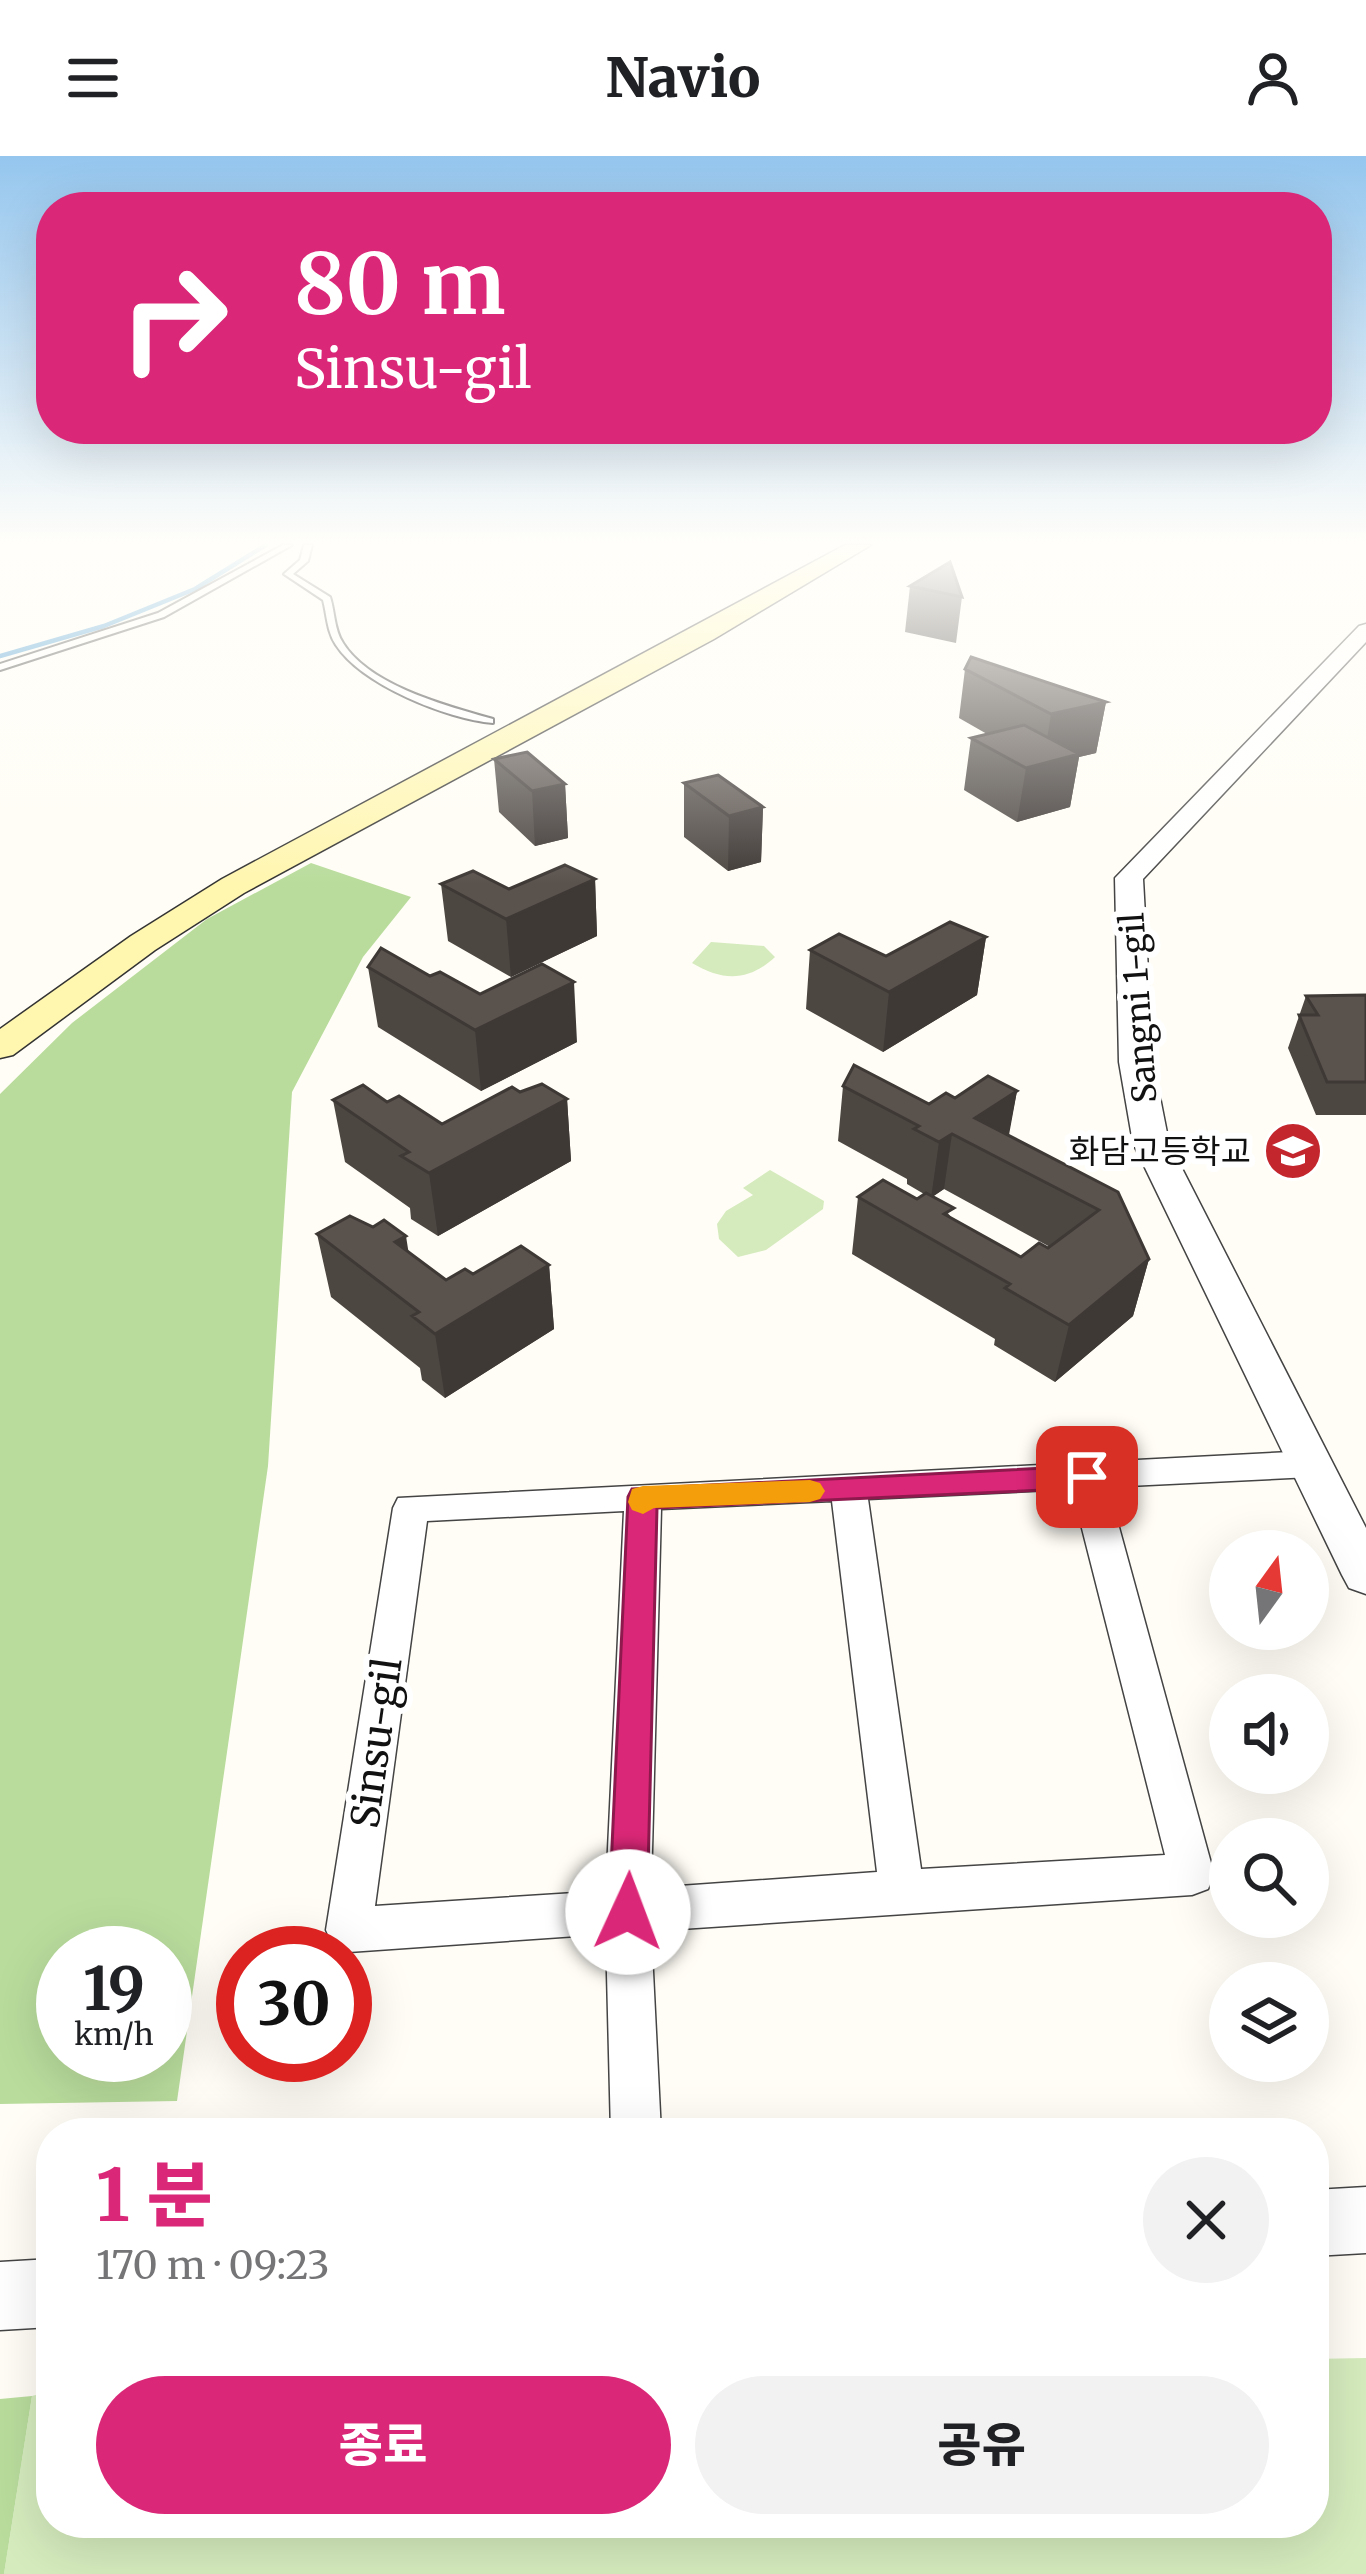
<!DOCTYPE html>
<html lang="ko">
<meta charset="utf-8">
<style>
:root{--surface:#fff;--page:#f2f2f2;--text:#202124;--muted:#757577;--accent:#db2777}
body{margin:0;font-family:Merriweather,"Noto Sans KR",serif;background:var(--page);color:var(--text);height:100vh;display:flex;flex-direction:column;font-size:45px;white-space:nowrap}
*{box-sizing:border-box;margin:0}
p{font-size:39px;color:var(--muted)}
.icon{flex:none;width:66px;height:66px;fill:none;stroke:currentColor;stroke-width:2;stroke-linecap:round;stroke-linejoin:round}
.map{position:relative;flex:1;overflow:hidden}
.details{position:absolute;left:36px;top:1962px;width:1293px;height:420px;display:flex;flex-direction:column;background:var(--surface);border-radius:48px;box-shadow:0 12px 48px #0002}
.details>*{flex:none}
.hud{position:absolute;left:36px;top:36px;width:1296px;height:252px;border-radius:48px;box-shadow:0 12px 48px #0002;background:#db2777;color:#fff;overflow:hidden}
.needle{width:78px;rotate:15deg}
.fabs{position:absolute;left:1209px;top:1374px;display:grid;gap:24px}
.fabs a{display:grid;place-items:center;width:120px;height:120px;border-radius:50%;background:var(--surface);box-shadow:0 12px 48px #0002;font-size:60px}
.speed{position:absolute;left:36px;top:1770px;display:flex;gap:24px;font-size:60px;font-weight:700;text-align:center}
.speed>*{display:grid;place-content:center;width:156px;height:156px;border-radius:50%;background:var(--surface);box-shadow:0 12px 48px #0002;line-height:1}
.speed small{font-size:30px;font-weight:400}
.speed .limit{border:18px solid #d22;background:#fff;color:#111}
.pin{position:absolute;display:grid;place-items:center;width:102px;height:102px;color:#fff;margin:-51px;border-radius:24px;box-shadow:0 6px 18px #0006}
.me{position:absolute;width:132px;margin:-66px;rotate:2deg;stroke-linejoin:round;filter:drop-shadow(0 0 9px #0008)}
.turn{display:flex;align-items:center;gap:42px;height:252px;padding:0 60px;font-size:54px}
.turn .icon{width:156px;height:156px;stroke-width:2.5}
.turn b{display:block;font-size:84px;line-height:102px}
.round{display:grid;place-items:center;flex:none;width:126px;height:126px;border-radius:63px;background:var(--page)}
.summary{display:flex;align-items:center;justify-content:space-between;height:204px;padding:0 60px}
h1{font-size:72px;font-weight:800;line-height:90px;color:var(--accent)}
.button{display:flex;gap:24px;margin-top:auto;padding:24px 60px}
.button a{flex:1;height:138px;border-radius:72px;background:var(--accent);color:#fff;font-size:48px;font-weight:800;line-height:138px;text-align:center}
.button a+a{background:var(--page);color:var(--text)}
header{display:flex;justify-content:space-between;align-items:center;height:156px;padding:0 60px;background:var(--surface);font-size:54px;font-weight:800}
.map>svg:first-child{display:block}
.green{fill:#d5ebbd}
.forest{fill:#b9dc9c;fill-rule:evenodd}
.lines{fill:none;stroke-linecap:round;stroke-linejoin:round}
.stream{stroke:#3f96cf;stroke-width:4.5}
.service-casing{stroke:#444;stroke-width:4}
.minor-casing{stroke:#444;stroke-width:3}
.tertiary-casing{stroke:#444;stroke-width:3}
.secondary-casing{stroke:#333;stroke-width:3}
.service{fill:#fff;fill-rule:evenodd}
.minor{fill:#fff;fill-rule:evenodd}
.tertiary{fill:#fff;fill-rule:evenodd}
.secondary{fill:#fff6b0;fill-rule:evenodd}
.wall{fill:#4d4742;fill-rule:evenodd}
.shaded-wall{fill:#3f3936}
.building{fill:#5a524d;stroke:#3f3936;stroke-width:3}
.route{fill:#db2777;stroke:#8e194d;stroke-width:3}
.slow{fill:#f59e0b}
.labels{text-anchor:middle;stroke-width:12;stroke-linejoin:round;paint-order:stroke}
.street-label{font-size:33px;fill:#111;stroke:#fff}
.poi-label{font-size:33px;fill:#111;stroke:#fff;text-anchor:end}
.near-street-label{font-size:39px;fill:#111;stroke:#fff}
</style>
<header><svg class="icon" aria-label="menu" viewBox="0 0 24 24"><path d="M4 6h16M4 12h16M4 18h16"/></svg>Navio<svg class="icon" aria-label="person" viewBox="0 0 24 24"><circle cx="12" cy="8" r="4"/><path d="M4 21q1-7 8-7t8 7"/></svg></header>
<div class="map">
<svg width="1366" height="2418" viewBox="0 0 1366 2418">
<rect width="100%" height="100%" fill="#fffdf5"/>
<path class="green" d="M711 786 764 790 775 801C749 825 724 826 692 807Z
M770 1014 824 1045 823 1053 766 1094 738 1101 719 1083 717 1068 726 1055 753 1039 743 1032Z
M1366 2202V2418H4L32 2240 51 2235V2367H1314V2203Z"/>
<path class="forest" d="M311 707 411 741 363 801 292 936 268 1310 177 1945 0 1948V938L72 867 207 763ZM63 1797H165V1899H63Z
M32 2240 4 2418H0V2243Z"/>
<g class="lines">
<path class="stream" d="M0 500 104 470 195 433 266 389"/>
<defs>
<path id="service" d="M283 389H292L164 461 0 514V508L158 457Z
M304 389H312L308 405 293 418 330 441C335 456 334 474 343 487 370 530 447 550 493 563V567C447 563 362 529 336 489 327 476 327 459 323 444L284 418 300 404Z"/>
<path id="minor" d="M1311 1295 1323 1299 1329 1308 1323 1317 1311 1321 1108 1331 1214 1718 1208 1733 1192 1739 651 1775 661 1977H611L606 1778 349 1796 333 1790 326 1774 393 1352 398 1342ZM1072 1333 1165 1699 921 1713 868 1343ZM832 1345 877 1716 651 1732 661 1353ZM624 1355 606 1735 375 1750 427 1365Z"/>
<path id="tertiary" d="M1366 468V486L1143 723 1153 906 1169 987 1366 1372V1438L1349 1432 1342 1419 1133 987 1119 906 1115 722 1359 470Z
M1366 2031V2097L1314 2100V2034Z
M51 2103V2171L0 2174V2106Z"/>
<path id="secondary" d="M845 389H871L714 483 244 737 155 794 13 899 0 902V873L131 780 222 723Z"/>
</defs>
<use href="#service" class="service-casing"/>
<use href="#minor" class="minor-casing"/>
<use href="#tertiary" class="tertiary-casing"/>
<use href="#secondary" class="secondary-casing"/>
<use href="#service" class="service"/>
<use href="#minor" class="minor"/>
<use href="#tertiary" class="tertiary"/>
<use href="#secondary" class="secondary"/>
</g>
<path class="wall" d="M910 430 962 441 956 487 905 476Z
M965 513 1106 546 1096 597 1079 601 1070 651 1017 666 964 634 971 582 987 578 959 562Z
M494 603 565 628 568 682 535 690 499 656Z
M684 627 763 651 761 706 728 715 684 681Z
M595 723 597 780 511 821 448 785 441 728 509 733Z
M986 781 977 839 883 896 806 853 810 794 886 800Z
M368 811 430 820 480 838 577 886 481 935 378 871Z
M1366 839V959H1316L1288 892 1306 840Z
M843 930 929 948 955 942 1017 935 1008 980 1118 1036 1149 1103 1133 1160 1055 1226 994 1189 995 1183 852 1098 858 1041 917 1043 924 1038 907 1028V1023L838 985ZM944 1033 1050 1091 1021 1101 952 1062 933 1040Z
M520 936 567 943 571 1005 438 1080 411 1063 410 1052 345 1006 333 944 387 946 442 968Z
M317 1078 408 1096 446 1124 473 1118 549 1109 554 1173 445 1242 422 1224 420 1212 331 1141Z"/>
<path class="shaded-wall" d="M1106 546 1096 597 1079 601 1070 651 1017 666 1026 612 1043 608 1051 558Z
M565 628 568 682 535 690 532 635Z
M763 651 761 706 728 715 729 660Z
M595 723 597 780 511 821 506 763Z
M986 781 977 839 883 896 889 836Z
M574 826 577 886 481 935 475 874Z
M1017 935 1007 990 975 962Z
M567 943 571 1005 438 1080 429 1017Z
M952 978 944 1033 931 1042 939 986Z
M406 1080 416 1144 395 1086Z
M1149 1103 1133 1160 1055 1226 1069 1169Z
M549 1109 554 1173 445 1242 435 1178Z"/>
<path class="building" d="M950 406 962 441 910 430Z
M971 501 1106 546 1051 558 965 513Z
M1024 569 1079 598 1026 612 971 582Z
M527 596 565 628 532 635 494 603Z
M718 619 763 651 729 660 684 627Z
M565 709 595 723 506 763 441 728 473 715 509 733Z
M950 766 986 781 889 836 810 794 839 778 886 800Z
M381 792 430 820 440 816 480 838 542 808 574 826 475 874 368 811Z
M1366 839V926H1327L1299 859H1318L1306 840Z
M854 909 929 948 946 937 955 942 988 920 1017 935 975 962 1118 1036 1149 1103 1069 1169 1005 1132 1010 1128 858 1041 883 1024 917 1043 926 1037 954 1052 944 1058 1021 1101 1039 1087 1048 1092 1099 1054 952 978 939 986 914 973 919 970 843 930Z
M542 928 567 943 429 1017 401 1000 409 996 333 944 363 929 387 946 399 940 442 968 512 931 520 936Z
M350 1060 373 1071 384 1064 406 1080 395 1086 446 1124 465 1113 473 1118 521 1090 549 1109 435 1178 412 1160 419 1156 317 1078Z"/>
<linearGradient id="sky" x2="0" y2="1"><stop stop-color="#95c6ee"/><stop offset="0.53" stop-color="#fffefa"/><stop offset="1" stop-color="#fffefa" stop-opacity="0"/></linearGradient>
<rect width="1366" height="728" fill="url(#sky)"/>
<path class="route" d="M1087 1310 1097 1313 1101 1321 1097 1329 1087 1332 657 1352 647 1756 641 1769 628 1774 615 1769 609 1756 628 1341 632 1333Z"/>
<path class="slow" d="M810 1324 820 1327 825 1335 820 1343 810 1346 654 1352 643 1358 632 1354 628 1346 632 1333 643 1330Z"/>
<defs>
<symbol id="school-disc" viewBox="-11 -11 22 22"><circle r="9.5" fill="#c4262e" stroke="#fff"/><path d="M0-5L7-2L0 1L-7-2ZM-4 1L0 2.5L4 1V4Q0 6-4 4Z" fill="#fff"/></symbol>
</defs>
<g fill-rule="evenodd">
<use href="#school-disc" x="1260" y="962" width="66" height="66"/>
</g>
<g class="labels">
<g class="street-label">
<text transform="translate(1138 852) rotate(-94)" y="12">Sangni 1-gil</text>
</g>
<g class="poi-label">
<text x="1251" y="1007">화담고등학교</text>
</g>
<g class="near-street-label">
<text transform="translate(376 1587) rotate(-82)" y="14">Sinsu-gil</text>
</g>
</g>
</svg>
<div class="fabs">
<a><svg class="needle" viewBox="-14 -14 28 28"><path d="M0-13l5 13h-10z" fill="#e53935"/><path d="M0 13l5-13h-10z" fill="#757577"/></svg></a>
<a><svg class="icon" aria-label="sound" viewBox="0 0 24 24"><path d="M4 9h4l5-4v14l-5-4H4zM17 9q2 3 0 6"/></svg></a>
<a><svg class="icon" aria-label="search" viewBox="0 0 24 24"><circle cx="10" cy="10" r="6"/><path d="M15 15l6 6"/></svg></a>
<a><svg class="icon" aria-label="layers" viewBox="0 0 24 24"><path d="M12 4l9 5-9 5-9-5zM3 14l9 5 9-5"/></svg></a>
</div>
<div class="speed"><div>19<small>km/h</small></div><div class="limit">30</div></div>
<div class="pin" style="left:1087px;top:1321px;background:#d93025"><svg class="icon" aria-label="arrive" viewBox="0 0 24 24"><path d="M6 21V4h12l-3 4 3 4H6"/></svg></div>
<svg class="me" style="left:628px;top:1756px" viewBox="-20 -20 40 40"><circle r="19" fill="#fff"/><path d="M0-13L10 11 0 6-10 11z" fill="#db2777"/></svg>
<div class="hud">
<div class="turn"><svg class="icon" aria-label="right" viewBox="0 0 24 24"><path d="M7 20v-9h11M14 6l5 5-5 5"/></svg><div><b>80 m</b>Sinsu-gil</div></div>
</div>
<section class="details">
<div class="summary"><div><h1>1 분</h1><p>170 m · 09:23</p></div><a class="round"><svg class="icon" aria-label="close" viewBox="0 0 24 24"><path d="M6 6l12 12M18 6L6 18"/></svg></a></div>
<div class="button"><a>종료</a><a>공유</a></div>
</section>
</div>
